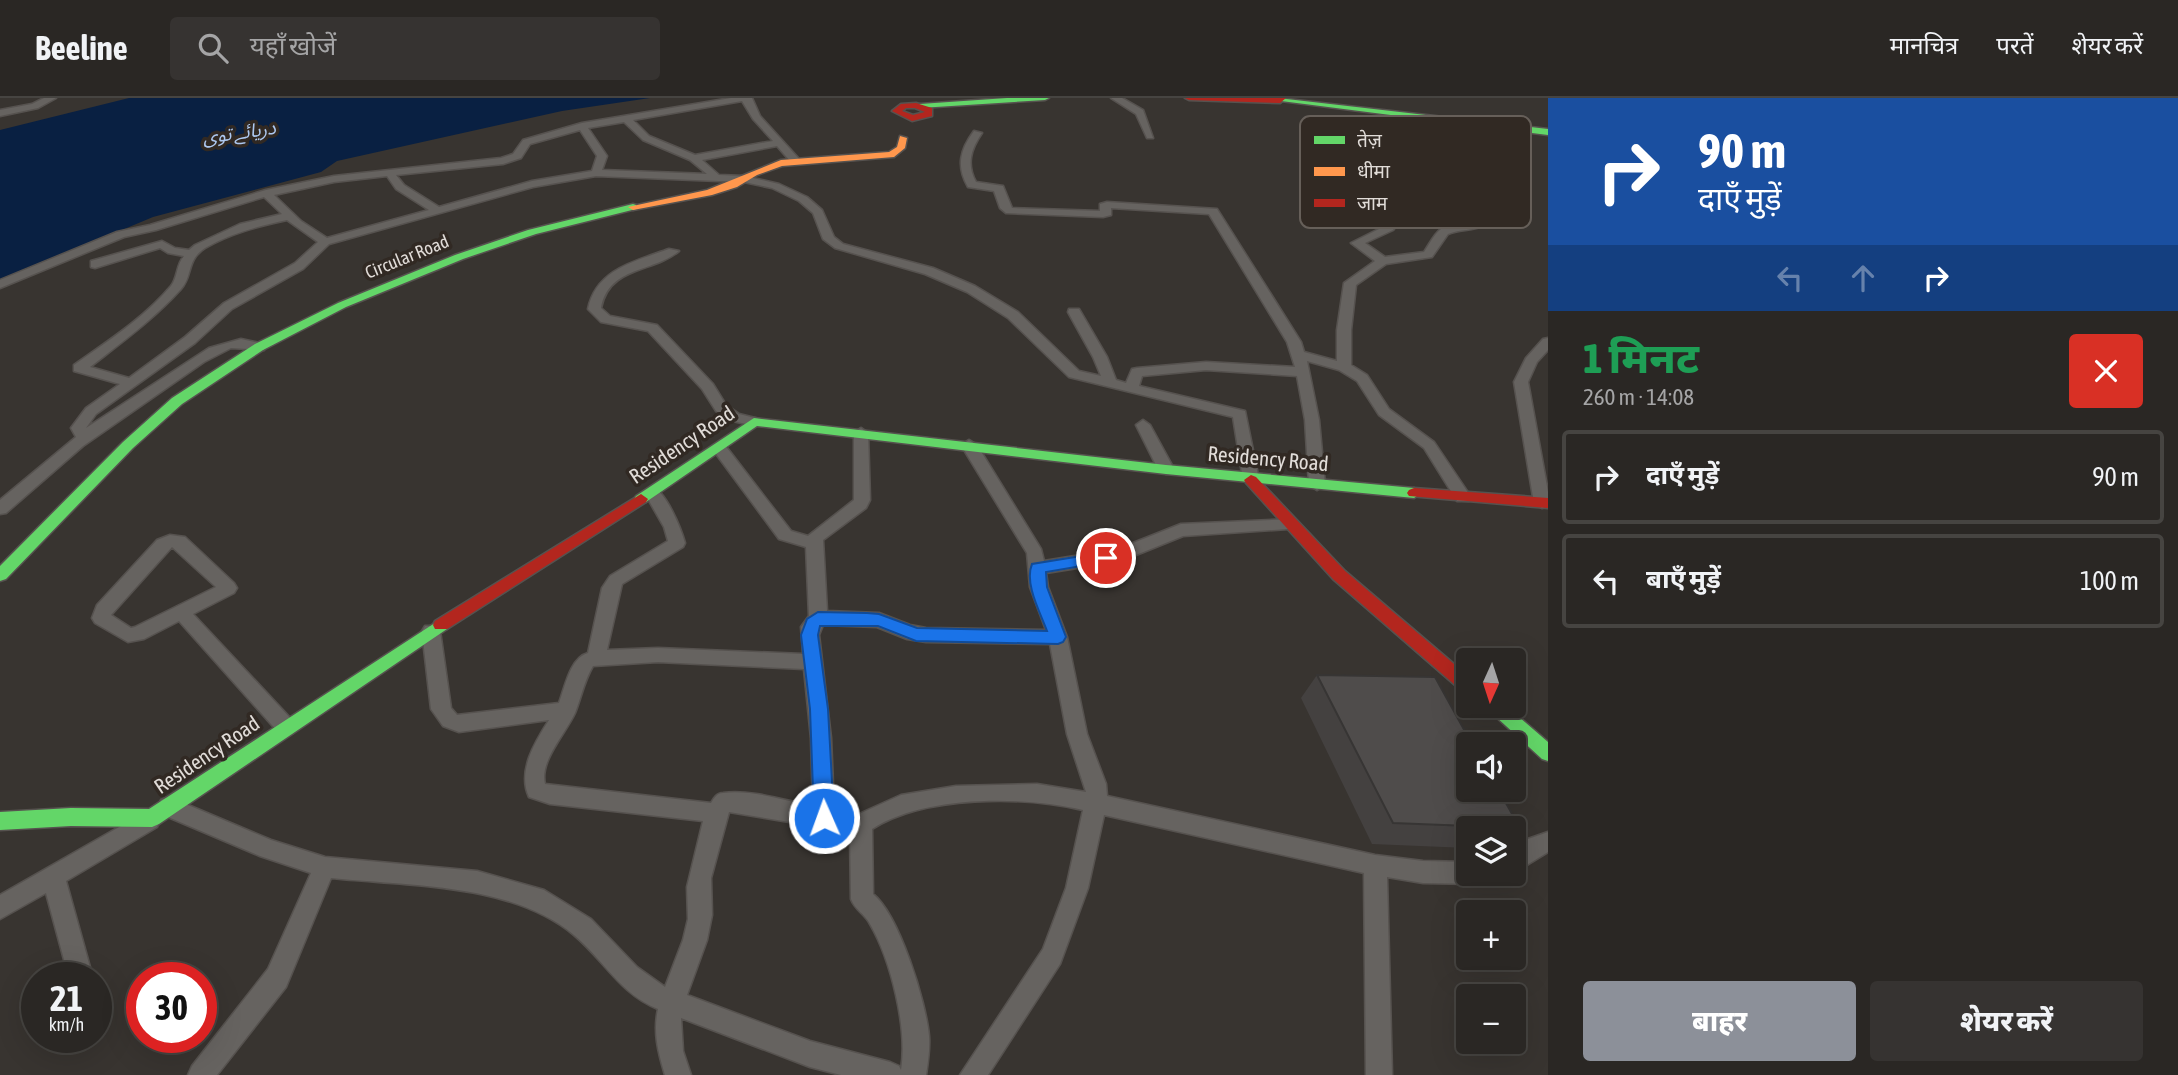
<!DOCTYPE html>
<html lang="hi">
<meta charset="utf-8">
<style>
:root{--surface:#2a2724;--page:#363331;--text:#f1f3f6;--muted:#a5a5a6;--line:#464441;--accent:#8c9099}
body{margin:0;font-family:"Asap Condensed","Noto Sans Arabic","Noto Sans Devanagari",sans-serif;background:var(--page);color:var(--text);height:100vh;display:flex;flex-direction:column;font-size:26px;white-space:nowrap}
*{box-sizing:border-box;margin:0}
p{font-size:23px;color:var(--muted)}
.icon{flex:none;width:38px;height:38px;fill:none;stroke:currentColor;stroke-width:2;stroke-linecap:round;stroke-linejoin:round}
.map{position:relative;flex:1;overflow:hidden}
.sheet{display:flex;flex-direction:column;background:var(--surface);width:630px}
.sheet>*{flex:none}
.hud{background:#1a4fa0;color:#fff;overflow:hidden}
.needle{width:46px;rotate:183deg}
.tools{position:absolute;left:1456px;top:550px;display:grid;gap:14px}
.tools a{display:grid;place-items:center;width:70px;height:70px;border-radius:7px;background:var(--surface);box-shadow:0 7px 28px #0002,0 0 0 2px var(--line);font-size:35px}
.speed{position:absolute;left:21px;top:864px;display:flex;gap:14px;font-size:35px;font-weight:700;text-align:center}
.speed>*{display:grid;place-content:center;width:91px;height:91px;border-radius:50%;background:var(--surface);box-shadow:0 7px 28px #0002,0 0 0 2px var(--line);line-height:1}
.speed small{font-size:18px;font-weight:400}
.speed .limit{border:10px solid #d22;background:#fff;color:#111}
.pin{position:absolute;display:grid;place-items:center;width:60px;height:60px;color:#fff;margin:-30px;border:4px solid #fff;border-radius:50%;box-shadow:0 2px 7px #0007}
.me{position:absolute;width:77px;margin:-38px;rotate:358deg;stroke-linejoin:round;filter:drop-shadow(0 0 5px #0008)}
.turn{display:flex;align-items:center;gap:24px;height:147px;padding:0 35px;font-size:32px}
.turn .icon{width:91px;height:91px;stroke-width:2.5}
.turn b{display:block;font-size:49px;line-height:60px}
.lanes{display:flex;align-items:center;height:66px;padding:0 35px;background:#0003;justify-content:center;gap:35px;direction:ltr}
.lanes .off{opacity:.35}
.round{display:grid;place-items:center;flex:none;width:74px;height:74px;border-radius:7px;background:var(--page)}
.head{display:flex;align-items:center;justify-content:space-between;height:119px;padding:0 35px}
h1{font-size:42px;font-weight:800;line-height:52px;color:#1e9e55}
.cta{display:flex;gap:14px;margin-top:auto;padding:14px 35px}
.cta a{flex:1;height:80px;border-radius:7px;background:var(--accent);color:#fff;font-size:28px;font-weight:800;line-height:80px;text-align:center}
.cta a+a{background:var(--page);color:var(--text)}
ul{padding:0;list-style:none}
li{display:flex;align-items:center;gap:21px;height:94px;margin:0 14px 10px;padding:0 21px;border:4px solid var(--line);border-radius:7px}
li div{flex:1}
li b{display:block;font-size:26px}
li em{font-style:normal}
header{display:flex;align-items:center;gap:42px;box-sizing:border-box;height:98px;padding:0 35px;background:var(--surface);border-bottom:2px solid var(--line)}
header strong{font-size:33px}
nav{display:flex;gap:38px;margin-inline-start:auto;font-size:24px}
.search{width:490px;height:63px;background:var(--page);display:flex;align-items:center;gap:18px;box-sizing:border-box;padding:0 24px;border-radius:7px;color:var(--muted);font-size:26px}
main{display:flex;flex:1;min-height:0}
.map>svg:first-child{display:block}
.water{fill:#092042}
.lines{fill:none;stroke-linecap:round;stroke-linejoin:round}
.street-casing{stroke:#56524f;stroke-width:3}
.fast-casing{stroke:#56524f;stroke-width:3}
.slow-casing{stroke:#56524f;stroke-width:3}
.jam-casing{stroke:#56524f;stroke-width:3}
.street{fill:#666360;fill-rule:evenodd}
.fast{fill:#63d668;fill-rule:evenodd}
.slow{fill:#ff974d;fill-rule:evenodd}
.jam{fill:#b3261e;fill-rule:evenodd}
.wall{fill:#444140}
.building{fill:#4f4c4b;stroke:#373534;stroke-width:2}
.route{fill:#1a73e8;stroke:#114b97;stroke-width:2}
.labels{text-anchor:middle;stroke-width:7;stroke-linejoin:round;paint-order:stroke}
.far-street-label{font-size:18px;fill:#e1dcd8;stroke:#312923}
.far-water-label{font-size:19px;font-style:italic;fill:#adc8f0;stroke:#312923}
.street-label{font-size:21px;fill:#e1dcd8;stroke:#312923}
.key{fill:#312923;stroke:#665f59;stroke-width:2}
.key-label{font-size:19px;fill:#e1dcd8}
</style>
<header>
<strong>Beeline</strong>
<div class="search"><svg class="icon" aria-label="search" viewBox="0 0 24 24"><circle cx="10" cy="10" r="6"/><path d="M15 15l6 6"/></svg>यहाँ खोजें</div>
<nav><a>मानचित्र</a><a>परतें</a><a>शेयर करें</a></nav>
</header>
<main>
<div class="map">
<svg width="1548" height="977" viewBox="0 0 1548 977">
<rect width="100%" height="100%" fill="#383430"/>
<path class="water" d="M129 0H650L562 13 337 63 321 74 153 119 0 183V32Z"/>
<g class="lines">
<defs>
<path id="street" d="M44 0H56L38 10 0 18V12L32 6Z
M731 0H752L760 18 800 62 791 64 777 48 702 62 719 77 744 78 779 86 807 99 822 112 834 139 843 146 933 170 975 188 1018 214 1079 273 1101 278 1093 259 1068 214 1069 211H1079L1107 259 1116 282 1126 285 1132 271 1137 270 1206 264 1295 269 1287 244 1209 116 1111 110V117L1103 119 1006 115 1000 110 994 93 968 89C956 68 960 52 974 33L982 35C971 51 966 66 976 84L1003 88 1012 110 1100 113V106L1107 104 1217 111 1301 244 1304 254 1337 263V232L1344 185 1375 163 1351 145 1385 128 1400 108 1453 77 1484 54 1468 27 1476 25C1494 54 1534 104 1485 127 1473 133 1460 131 1448 136L1432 159 1386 166 1356 187 1351 232V267L1367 277 1389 311 1434 344 1471 399 1469 403H1457L1424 350 1379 317 1357 283 1339 272 1307 263 1319 322 1325 387 1317 392 1309 387 1305 322 1297 278 1206 272 1142 278 1139 288 1245 313 1259 382 1251 387 1243 382 1233 319 1069 279 1008 220 967 194 925 176 835 150 823 141 813 115 799 103 772 90 744 84 596 78 533 89 329 146 303 171 232 211 195 245 96 316 86 330 209 250 241 241 264 246V252L231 250 204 264 83 348 6 415 0 416V402L76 339 71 330 86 310 120 286 74 273V267C108 243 144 220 171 188 178 179 176 167 184 158L168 155 160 150 95 170 91 169V163L162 143 175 150 189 152 195 147 240 126 282 116 264 99 156 132 124 139 0 190V182L117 134 150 127 266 92 334 78 501 60 513 56 523 42 582 25ZM742 3 753 21 773 43 695 57 649 38 633 22ZM624 24 643 42 690 62 707 76 602 72 607 58 588 30ZM580 32 597 58 592 73 532 83 439 109 404 87 396 77 503 66 521 60 530 46ZM1488 60C1500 82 1505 115 1473 124 1463 127 1449 125 1441 131 1434 136 1429 147 1424 154L1385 159 1365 145 1393 132 1408 112 1461 81ZM387 78 396 91 429 112 327 140 301 123 274 97 334 84ZM287 122 318 144 295 165 224 205 185 239 129 280 90 269C122 244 154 221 181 191 193 178 186 162 205 150 231 135 259 128 287 122Z
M1111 0H1122L1143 12 1153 40H1147L1136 16Z
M669 151 679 153C652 175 609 168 601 210L610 218 657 227 713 286 726 307 739 316 759 321 761 324 759 327 754 328 729 322 716 313 702 291 648 233 601 224 588 211C596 171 636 163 669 151Z
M1548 240V252L1537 264 1528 284 1548 394V408L1542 410 1534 405 1514 284 1526 260 1543 241Z
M1143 322 1150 327 1174 371 1171 375 1166 376 1158 371 1136 327Z
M861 330 868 335 870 402 866 410 823 442 827 513 879 515 910 527 926 530 1046 532 1030 489 1027 455 961 347 969 342 977 347 1041 451 1044 463 1118 451 1181 426 1294 421 1296 425 1294 429 1288 431 1183 438 1121 463 1046 475 1048 489 1067 539 1087 636 1106 686 1107 698 1375 757 1423 763 1468 764V775H1487L1484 782 1476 786 1423 785 1387 779 1392 977H1366L1364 775 1104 717 1088 790 1060 866 988 977H960L1043 851 1066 790 1083 712C1023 698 925 697 872 731L873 796C899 817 926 904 929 938 930 951 928 964 926 977H841L810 969 681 920 683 953 691 977H665C658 954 653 934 658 911 620 896 604 862 574 837 512 785 409 788 331 780L286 889 217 977H188L192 968 268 871 311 775 260 758 161 716 158 709 161 702 169 699 271 742 325 759 477 773 544 792 591 821 637 869 665 889 683 842 688 821 687 789 703 723 550 706 529 699C517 673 535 644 549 622L459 634 443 628 431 611 422 533 425 528H437L440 533 451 610 457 617 559 605C565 589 570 560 588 555L602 490 610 478 668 443 664 429 644 394 652 389C666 393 681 431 685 445L683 449 622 486 607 552 658 550 803 556 801 529 809 518 806 449 779 441 711 349 719 344 724 346 791 433 808 438 854 402V335ZM823 527 877 529 907 541 926 544 1050 546 1067 636 1086 694 1037 686 956 688 901 697 859 716 834 711 831 640 819 537ZM658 564 804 571 811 640 813 708C786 703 751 691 723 695 717 695 714 700 711 705L545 686C539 663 566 635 575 615 581 600 584 583 593 568ZM729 714 850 734 851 801C855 812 865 816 870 826 891 862 908 931 901 972L899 968 890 964 810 943 687 897 707 842 712 817 711 780Z
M170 437 185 439 234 485 237 490 234 495 193 516 293 623 296 629 293 635 286 637 279 635 179 523 144 541 128 544 95 525 92 520 97 507 157 442ZM172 449 216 489 135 529 131 530 111 517Z
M149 712 157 715 160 722 157 729 66 783 93 880H69L46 795 0 821V797Z
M1548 734V754L1514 775V752L1528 741Z"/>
<path id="fast" d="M1007 0H1049L1045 2 920 10 916 8 920 6Z
M1278 0 1548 31V37L1281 3Z
M633 106 636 107V111L536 136 463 161 346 209 263 252 182 306 133 350 6 481 0 483V468L123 344 172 300 255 246 338 205 455 157 528 132Z
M754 320 1166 367 1414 390 1421 395 1414 400 1166 376 757 328 646 404H636L634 401 636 398Z
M441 521 447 523 449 527 447 531 159 726 152 729 71 728 0 732V714L71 710 149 711Z
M1483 607H1505L1548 644V663L1542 661Z"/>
<path id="slow" d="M900 38 907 40 905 50 894 59 782 68 757 77 737 89 712 97 633 112 628 109 707 92 781 62 889 54 897 49Z"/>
<path id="jam" d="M1185 0H1286L1280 5 1189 2Z
M916 5 932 10V18L912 23 892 13 901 6ZM906 10H915L925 14 913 17 902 13Z
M1251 377 1256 379 1345 473 1468 578V595L1462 593 1333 481 1246 385 1244 382Z
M1414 390 1548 400V410L1409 398 1407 395 1409 392Z
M641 396 648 401 646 404 447 531H435L433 527 435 523Z"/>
</defs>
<use href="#street" class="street-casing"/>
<use href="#fast" class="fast-casing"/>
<use href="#slow" class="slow-casing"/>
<use href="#jam" class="jam-casing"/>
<use href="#street" class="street"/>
<use href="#fast" class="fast"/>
<use href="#slow" class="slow"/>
<use href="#jam" class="jam"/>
</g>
<path class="wall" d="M1317 577 1520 730 1514 735V730H1468V750L1372 746 1301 600Z"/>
<path class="building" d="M1317 577 1435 579 1472 646H1468V691H1498L1520 730 1393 725Z"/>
<path class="route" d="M1106 454 1111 456 1113 460 1111 463 1046 474 1047 489 1066 539 1063 544 1058 546 916 543 878 528H820L818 537 828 611 834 720 831 727 824 729 817 727 814 720 810 611 801 537 807 521 818 514 867 515 879 516 917 530 1047 533C1040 514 1024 485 1032 466Z"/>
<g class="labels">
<g class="far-street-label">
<text transform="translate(407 159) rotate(-22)" y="6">Circular Road</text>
</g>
<g class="far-water-label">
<text transform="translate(239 34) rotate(-8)" y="7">دریائے توی</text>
</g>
<g class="street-label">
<text transform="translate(682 347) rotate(-34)" y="7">Residency Road</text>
<text transform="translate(1268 361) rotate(5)" y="7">Residency Road</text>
<text transform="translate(207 657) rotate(-34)" y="7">Residency Road</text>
</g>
</g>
<rect x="1300" y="18" width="231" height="112" rx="10" class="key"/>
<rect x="1314" y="38" width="31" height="8" fill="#63d668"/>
<rect x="1314" y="69" width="31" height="9" fill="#ff974d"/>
<rect x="1314" y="101" width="31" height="8" fill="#b3261e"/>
<g class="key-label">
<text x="1357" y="49">तेज़</text>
<text x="1357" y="80">धीमा</text>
<text x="1357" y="112">जाम</text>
</g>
</svg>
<div class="tools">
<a><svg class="needle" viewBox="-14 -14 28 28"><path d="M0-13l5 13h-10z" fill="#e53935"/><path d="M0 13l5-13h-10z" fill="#a5a5a6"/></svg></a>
<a><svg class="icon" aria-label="sound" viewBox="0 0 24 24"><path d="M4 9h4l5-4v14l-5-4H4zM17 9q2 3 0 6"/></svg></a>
<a><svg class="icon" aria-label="layers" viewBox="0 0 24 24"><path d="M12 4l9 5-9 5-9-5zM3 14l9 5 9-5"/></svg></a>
<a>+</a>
<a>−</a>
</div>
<div class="speed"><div>21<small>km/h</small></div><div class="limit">30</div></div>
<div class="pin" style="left:1106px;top:460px;background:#d93025"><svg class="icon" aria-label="arrive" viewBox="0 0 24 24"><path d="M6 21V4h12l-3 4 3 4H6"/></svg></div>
<svg class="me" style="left:824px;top:720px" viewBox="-20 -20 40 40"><circle r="17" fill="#1a73e8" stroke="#fff" stroke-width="3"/><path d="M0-11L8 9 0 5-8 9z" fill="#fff"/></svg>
</div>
<section class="sheet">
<div class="hud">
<div class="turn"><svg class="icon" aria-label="right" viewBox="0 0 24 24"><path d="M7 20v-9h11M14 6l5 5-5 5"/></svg><div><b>90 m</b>दाएँ मुड़ें</div></div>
<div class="lanes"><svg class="icon off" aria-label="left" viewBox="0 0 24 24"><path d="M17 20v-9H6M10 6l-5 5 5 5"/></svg><svg class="icon off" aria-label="ahead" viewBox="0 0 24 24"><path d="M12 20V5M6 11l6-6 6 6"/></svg><svg class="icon" aria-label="right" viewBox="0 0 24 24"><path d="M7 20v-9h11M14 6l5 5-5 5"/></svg></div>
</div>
<div class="head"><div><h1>1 मिनट</h1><p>260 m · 14:08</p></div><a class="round" style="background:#d93025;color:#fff"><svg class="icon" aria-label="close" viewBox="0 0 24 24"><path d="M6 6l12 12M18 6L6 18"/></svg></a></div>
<ul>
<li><svg class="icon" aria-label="right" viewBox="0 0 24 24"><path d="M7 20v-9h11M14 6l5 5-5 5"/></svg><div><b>दाएँ मुड़ें</b></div><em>90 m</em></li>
<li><svg class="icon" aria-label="left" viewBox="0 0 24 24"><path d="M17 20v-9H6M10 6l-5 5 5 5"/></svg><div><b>बाएँ मुड़ें</b></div><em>100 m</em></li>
</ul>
<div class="cta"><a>बाहर</a><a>शेयर करें</a></div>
</section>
</main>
